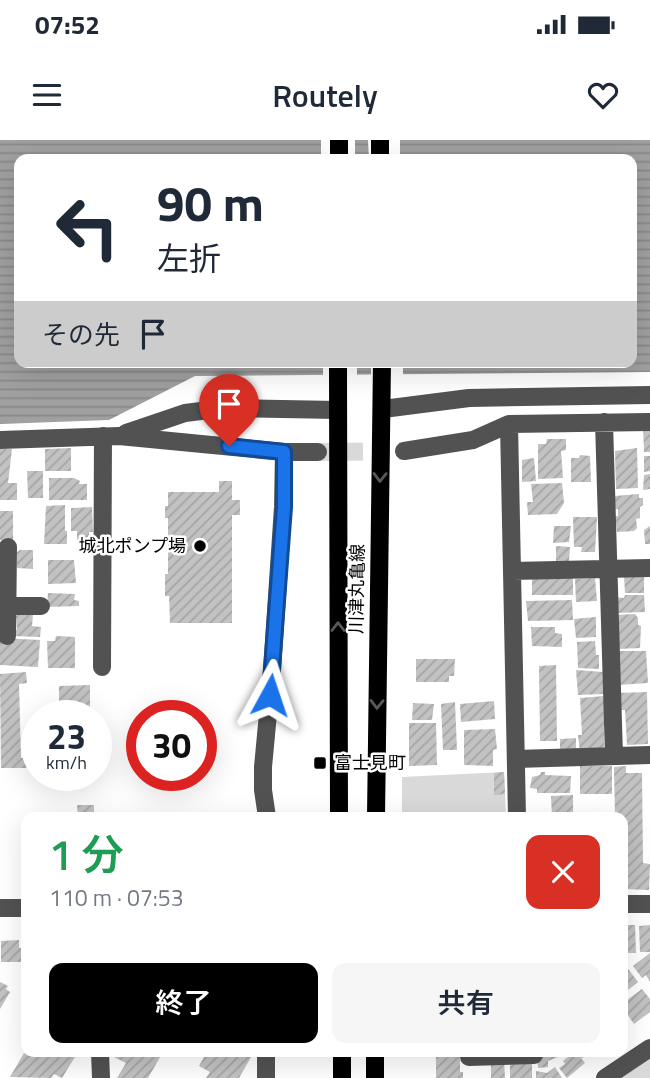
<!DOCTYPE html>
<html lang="ja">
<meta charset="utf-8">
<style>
:root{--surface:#fff;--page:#f6f6f7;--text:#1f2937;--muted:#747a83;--accent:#000}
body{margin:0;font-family:"Titillium Web","Noto Sans JP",sans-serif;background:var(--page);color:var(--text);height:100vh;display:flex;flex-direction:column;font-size:26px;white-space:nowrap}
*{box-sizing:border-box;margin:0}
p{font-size:23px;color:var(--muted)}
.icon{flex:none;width:38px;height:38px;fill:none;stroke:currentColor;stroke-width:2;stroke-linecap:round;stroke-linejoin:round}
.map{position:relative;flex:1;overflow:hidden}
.panel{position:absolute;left:21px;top:672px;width:607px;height:245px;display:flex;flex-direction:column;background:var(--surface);border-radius:14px;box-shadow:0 7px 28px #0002}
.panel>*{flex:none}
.guide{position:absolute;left:14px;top:14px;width:623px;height:214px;border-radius:14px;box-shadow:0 7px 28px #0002;background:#fff;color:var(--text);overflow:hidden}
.speed{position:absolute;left:21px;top:560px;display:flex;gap:14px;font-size:35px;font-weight:700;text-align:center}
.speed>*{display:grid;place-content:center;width:91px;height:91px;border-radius:50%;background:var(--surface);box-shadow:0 7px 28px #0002;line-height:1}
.speed small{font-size:18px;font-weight:400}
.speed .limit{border:10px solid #d22;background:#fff;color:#111}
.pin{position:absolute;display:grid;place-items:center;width:60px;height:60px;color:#fff;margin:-72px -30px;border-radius:50% 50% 50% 0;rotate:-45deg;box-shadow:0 0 7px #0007}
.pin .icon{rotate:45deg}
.me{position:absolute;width:77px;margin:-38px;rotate:5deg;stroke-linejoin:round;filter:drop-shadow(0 0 5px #0008)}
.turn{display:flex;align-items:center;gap:24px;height:147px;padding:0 28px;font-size:32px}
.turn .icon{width:91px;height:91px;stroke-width:2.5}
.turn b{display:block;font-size:49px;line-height:60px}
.then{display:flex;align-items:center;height:66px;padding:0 28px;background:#0003;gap:14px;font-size:26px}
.round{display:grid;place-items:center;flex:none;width:74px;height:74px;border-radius:14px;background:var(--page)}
.overview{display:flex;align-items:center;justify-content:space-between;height:119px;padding:0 28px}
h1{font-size:42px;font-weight:600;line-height:52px;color:#1e9e55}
.cta{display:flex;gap:14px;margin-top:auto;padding:14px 28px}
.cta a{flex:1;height:80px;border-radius:14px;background:var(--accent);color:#fff;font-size:28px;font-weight:600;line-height:80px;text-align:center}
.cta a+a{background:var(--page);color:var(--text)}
.status{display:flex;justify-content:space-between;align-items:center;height:49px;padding:0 35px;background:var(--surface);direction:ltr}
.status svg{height:19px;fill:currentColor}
header{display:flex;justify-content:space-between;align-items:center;height:91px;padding:0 28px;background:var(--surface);font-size:32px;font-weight:600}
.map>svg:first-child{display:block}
.green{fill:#d9d9d9}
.water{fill:url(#water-rules);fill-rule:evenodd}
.pier{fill:#fff}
.building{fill:url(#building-hatch)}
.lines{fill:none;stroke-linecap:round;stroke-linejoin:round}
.minor-tunnel{stroke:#d9d9d9;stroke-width:18;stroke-dasharray:18 9;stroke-linecap:butt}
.minor{stroke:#525252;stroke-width:18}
.major{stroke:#000;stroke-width:18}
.oneway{stroke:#595959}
.route-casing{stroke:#114b97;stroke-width:18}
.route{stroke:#1a73e8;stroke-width:12}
.poi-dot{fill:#000;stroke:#fff;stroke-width:2.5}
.labels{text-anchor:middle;stroke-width:5;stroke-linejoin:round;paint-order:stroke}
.poi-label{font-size:18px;fill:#000;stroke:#fff;text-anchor:end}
.street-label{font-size:18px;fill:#000;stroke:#fff}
</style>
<div class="status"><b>07:52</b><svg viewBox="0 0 49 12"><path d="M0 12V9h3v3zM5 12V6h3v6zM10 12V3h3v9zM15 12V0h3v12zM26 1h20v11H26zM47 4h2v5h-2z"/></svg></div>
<header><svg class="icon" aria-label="menu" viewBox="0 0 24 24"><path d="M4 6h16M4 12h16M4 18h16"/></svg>Routely<svg class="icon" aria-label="heart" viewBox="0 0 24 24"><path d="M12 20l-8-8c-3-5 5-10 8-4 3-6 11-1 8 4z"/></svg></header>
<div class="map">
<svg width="650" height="938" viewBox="0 0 650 938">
<defs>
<pattern id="water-rules" width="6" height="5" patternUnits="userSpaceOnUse" patternTransform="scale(1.75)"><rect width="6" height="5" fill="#a0a0a0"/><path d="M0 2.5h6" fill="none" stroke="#888"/></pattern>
<pattern id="building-hatch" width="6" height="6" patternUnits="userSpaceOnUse" patternTransform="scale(1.75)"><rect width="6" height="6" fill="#c2c2c2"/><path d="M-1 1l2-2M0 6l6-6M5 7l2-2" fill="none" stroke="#a5a5a5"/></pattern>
</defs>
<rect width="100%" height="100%" fill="#fff"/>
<path class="green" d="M504 632 506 677H402V637Z
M650 915V938H616Z"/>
<path class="water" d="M0 0H650V232L195 236 109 280 0 284ZM19 19H632V222H19Z"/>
<path class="pier" d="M321 0H355V19H321Z
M368 0H400V19H369Z
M323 222H357V238L323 239Z
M371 222H403V238H371Z"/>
<path class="building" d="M643 287 650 288V312H644Z
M547 299H566V310L561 311 563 338 538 339V304H546Z
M71 308V331H45V309Z
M637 308 638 348 616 349 615 311Z
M0 309H12L8 343H17V360H0Z
M580 315 590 316 591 342H571V318H579Z
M644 316H650V331L644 332Z
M534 318 536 341 522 342V320Z
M27 331H43V358H28Z
M650 334V349L643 350 644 335Z
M49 338H74L80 341 79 344H87V360H49Z
M219 341H232V360H240V375H232V483H170L169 456H165V434H168V378H165V366H168V352H219Z
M562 343 564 363 557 374 528 375 527 362H533L531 344Z
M639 354V358H643V365L640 367V378L636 379 637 388 634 391 617 392 615 376H618V369H614V356Z
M65 365V391H67V404H44L46 366Z
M92 367 93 392H89V399L77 400V391H71V368Z
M0 371H13V400H0Z
M573 377H597L595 412H581L582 407H574Z
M554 386H571L569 402 553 403Z
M650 386V404H645L644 390Z
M556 406 570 407 569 421H556Z
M20 410H33V429L17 428V412Z
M48 420H74L76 443 48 444Z
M624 436 644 437V453H625Z
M573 438V455H532V439Z
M595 438 597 461 576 462 575 439Z
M48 453 75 454 74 460 79 461V466L47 467Z
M625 455H644L645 472 615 473V457L624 458Z
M572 460 573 480 528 481 526 461Z
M20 473 33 474 32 486 41 487 40 497 13 496V490H17L16 476Z
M635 474 638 478V485L641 486 640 508 617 509 615 475Z
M596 477V497L576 498 574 479Z
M531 487H555V493L562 494V507L532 506Z
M56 496 75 497V528H48L47 501H55Z
M0 498 40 500 38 527 0 525Z
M595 501 596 515H599V529L578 528 577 502Z
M617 511H646L648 543 618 545Z
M416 519H455L454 536H449V542H416Z
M556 525 557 601H540L539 526Z
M576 530 603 532 604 554 578 555Z
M26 532 27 543 19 544 21 618H29V628H1L0 534Z
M90 545V576H59V546Z
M647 552 648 604 627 605 625 570H618V553Z
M604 556V611L580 613 578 595H582L580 558Z
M494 561 495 579 461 582 460 564Z
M455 562 457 610H443L441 564Z
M413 563 434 564 432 580H412Z
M409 583H436L437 625 409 626Z
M495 589 497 609 493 610V626L464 625V590Z
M576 598V610L560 611V599Z
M580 626H612V654H580Z
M626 626V633H642L643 723 650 724 649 750 623 749V677H615L614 627Z
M504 632 505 654 494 655V633Z
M541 632H545V635L571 636 570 653H537V649L530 648 532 637 540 635Z
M573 655V677H552L551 656Z
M77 665H94V677H78Z
M623 785H635L636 813H623Z
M650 785V812H640L639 786Z
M19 800V808H26V822H1V801Z
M650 813V842L646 835 642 838 633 826Z
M623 822 638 842 623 854Z
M0 842 8 846 6 849 10 852 0 869Z
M642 849 650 859V872L634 884 623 868V863Z
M31 912H78L62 938 54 934 51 938 10 937 24 913 29 916Z
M117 912H163L148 938H117L126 923 114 917Z
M207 912H254L239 938H206L210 932 199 926Z
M436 912H463V915H460V932H463V938H436Z
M537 912H563V915L548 921V927L538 928Z
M573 912 584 917 581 918 585 923 567 938 559 928 565 924 563 921 568 917 567 916Z
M491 919H504L505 938H491Z
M510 919 532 921V938H510Z
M555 927 562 938H536V931L547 933Z"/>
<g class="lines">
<path class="minor-tunnel" d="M318 312 404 311"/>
<path class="minor" d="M383 269 469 258 650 255
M604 282 614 616
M509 284 517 677
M126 293 185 273 225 268 338 270
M0 300 119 296 284 312H318
M404 311 473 300 509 284 650 282
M512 431 650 428
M0 466H41
M7 496 8 407
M102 527 103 296
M516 619 650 615
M267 677 263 650V627L272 531 283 367 284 312
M623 764H650
M0 768H26
M100 912 101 938
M469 917 534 915V912
M266 938V912
M605 938 650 908"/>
<path class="major" d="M380 0V19
M339 19V0
M338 222 339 677
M376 677 382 222
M342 912V938
M375 912V938"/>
</g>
<defs><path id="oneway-chevron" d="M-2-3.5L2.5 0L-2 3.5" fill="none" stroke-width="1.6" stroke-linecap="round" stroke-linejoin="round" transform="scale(1.75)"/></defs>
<g class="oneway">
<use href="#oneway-chevron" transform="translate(380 337) rotate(91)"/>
<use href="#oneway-chevron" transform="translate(338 487) rotate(-90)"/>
<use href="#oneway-chevron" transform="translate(377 564) rotate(91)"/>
</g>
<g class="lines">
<defs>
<path id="route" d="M229 306 284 312V367L270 555"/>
</defs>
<use href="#route" class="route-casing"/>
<use href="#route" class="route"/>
</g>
<g class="poi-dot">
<circle cx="200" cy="406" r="7"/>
<rect x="313" y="616" width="14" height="14" rx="3.5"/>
</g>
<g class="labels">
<g class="poi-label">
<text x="186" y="412">城北ポンプ場</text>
<text x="334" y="629" text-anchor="start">富士見町</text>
</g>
<g class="street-label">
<text transform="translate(357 449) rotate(-89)" y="6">川津丸亀線</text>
</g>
</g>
</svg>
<div class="speed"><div>23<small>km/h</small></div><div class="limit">30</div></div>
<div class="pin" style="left:229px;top:306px;background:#d93025"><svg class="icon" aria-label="arrive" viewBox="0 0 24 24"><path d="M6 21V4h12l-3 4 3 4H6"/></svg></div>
<svg class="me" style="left:270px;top:555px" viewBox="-20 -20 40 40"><path d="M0-17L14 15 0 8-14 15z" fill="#1a73e8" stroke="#fff" stroke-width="4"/></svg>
<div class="guide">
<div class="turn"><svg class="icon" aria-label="left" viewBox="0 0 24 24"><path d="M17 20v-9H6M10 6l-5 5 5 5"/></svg><div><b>90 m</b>左折</div></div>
<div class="then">その先<svg class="icon" aria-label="arrive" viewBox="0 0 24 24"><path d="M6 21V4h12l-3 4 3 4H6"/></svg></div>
</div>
<section class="panel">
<div class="overview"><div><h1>1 分</h1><p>110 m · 07:53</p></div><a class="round" style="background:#d93025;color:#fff"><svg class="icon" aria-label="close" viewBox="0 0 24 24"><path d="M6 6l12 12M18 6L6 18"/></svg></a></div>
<div class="cta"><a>終了</a><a>共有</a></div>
</section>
</div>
